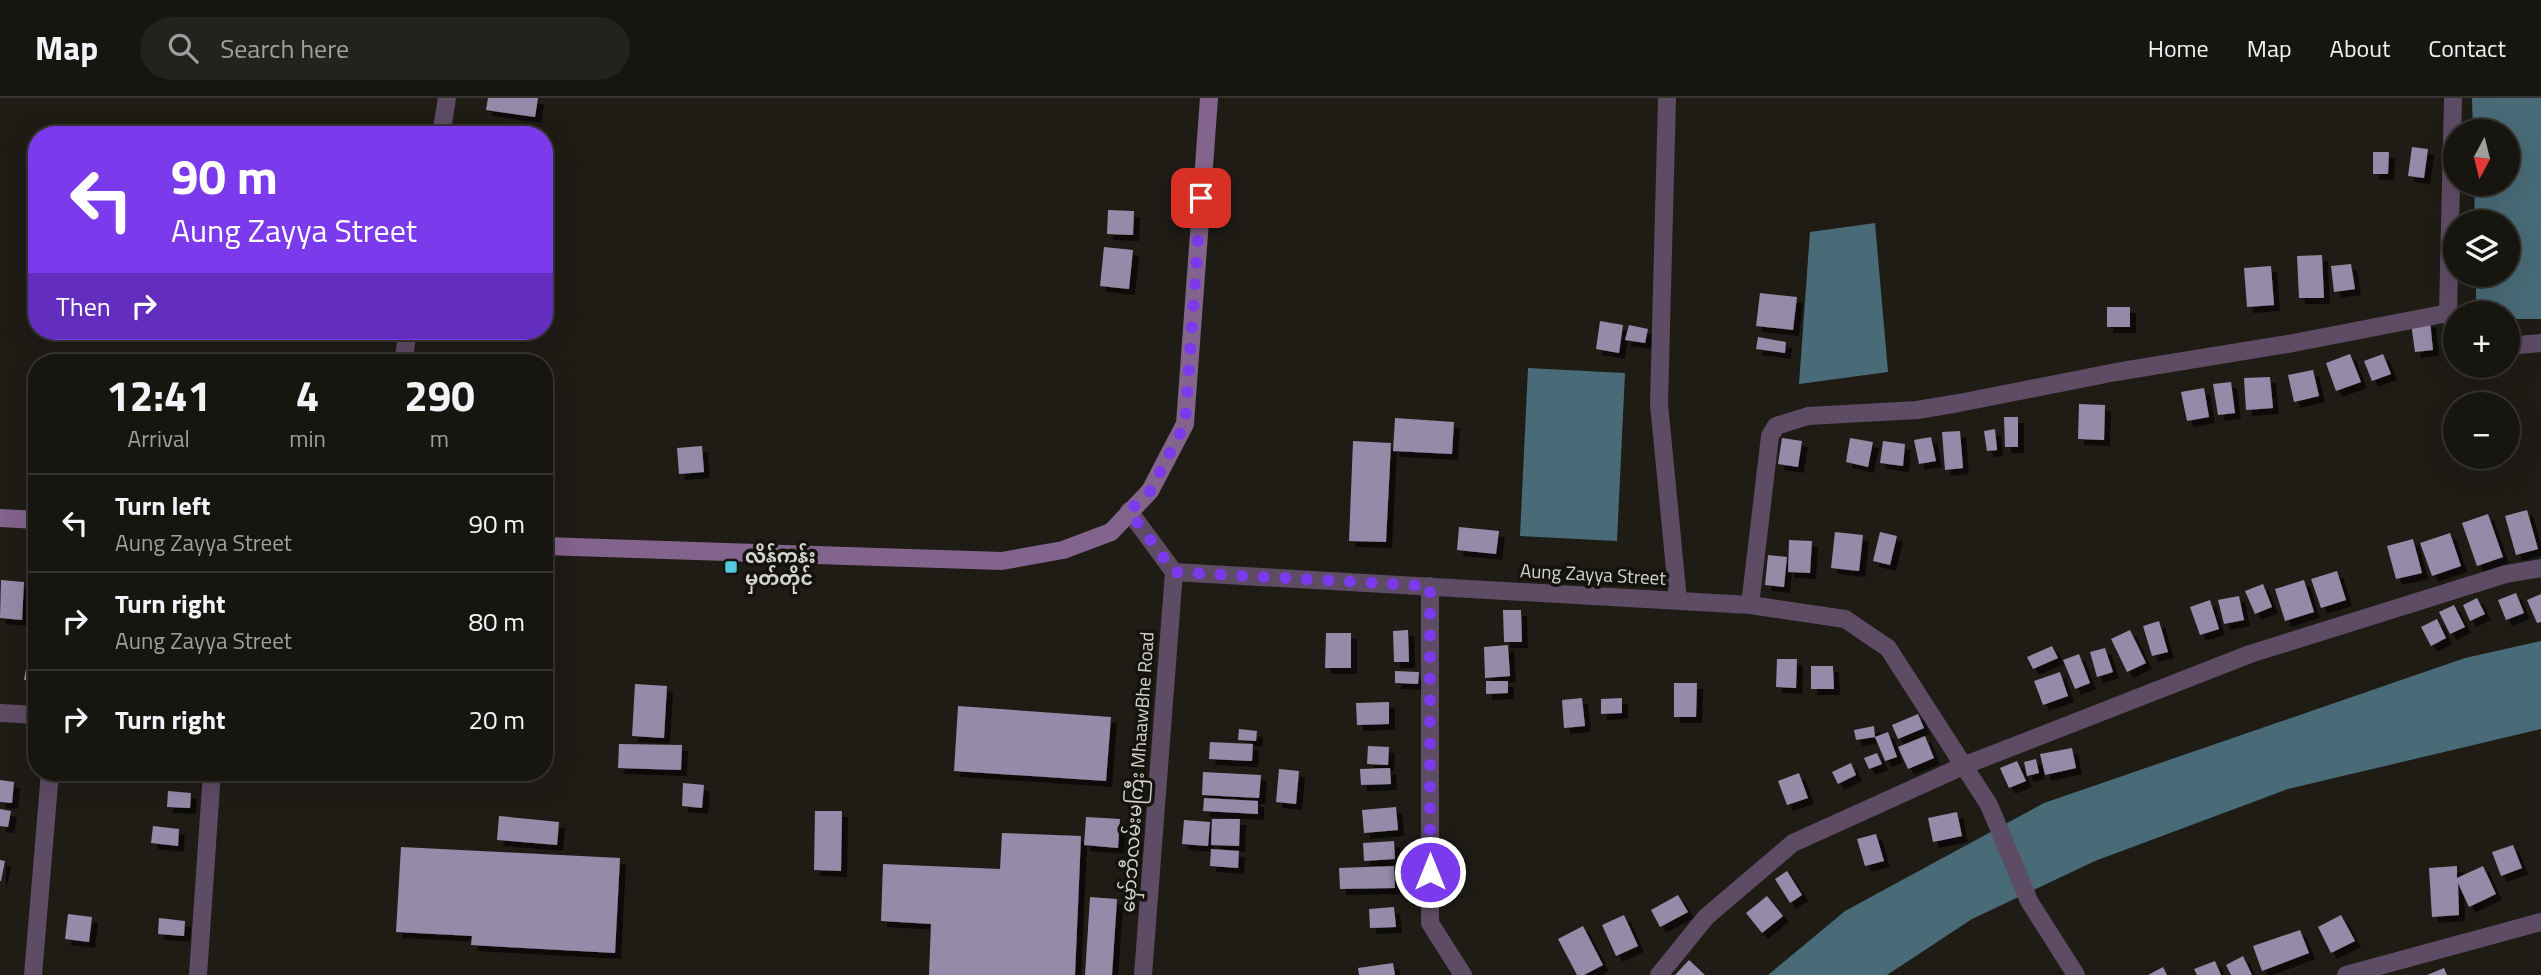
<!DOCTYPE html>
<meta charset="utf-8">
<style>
:root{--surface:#171510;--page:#24221e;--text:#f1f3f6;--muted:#9e9f9f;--line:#363430}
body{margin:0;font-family:"Titillium Web","Noto Sans Myanmar",sans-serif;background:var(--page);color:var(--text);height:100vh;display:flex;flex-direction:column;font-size:26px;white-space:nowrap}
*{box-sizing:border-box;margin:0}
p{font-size:23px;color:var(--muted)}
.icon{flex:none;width:38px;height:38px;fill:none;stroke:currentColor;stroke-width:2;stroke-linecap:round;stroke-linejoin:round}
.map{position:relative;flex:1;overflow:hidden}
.drawer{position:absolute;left:28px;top:256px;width:525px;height:427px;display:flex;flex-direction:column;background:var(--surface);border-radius:28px;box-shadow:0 7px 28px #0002,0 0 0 2px var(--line)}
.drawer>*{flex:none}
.top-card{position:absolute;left:28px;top:28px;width:525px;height:214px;border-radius:28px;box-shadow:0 7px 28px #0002,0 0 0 2px var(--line);background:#7c3aed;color:#fff;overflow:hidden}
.needle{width:46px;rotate:187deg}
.buttons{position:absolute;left:2443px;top:21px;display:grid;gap:14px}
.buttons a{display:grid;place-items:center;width:77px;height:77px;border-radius:50%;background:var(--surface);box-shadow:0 7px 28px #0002,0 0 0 2px var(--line);font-size:35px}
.pin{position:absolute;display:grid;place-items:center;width:60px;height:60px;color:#fff;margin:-30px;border-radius:14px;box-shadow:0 4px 10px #0006}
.me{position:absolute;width:77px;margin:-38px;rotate:0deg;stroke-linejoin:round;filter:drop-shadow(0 0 5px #0008)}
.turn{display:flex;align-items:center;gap:24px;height:147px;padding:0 28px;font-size:32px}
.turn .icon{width:91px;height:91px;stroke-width:2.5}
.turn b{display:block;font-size:49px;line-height:60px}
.then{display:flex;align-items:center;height:66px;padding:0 28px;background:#0003;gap:14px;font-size:26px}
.eta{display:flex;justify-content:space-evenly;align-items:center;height:119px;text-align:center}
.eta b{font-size:42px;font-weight:700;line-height:49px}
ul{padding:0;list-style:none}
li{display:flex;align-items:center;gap:21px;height:98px;padding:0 28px;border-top:2px solid var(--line)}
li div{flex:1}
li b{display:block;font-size:26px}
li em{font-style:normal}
header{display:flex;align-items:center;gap:42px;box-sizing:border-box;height:98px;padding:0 35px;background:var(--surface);border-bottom:2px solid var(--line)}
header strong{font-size:33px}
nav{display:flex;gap:38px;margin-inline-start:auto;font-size:24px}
.search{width:490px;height:63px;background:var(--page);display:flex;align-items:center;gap:18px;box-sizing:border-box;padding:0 24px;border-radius:38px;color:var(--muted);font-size:26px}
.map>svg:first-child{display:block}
.water{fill:#486b77}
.building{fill:#958ba8;filter:url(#shadow)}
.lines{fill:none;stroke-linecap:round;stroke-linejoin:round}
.street{stroke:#5e4b64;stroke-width:18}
.secondary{stroke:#83648c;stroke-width:18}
.route{stroke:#7c3aed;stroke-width:12;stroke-dasharray:0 21.6}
.poi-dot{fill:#53cadc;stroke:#15130d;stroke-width:2.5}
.labels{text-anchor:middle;stroke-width:7;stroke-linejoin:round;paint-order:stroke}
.poi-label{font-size:19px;font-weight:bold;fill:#d5d3cf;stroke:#15130d;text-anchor:start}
.street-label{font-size:19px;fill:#d5d3cf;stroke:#15130d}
</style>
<header>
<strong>Map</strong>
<div class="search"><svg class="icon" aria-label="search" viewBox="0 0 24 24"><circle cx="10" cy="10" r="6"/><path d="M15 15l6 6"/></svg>Search here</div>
<nav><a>Home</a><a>Map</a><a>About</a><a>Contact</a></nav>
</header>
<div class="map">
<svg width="2541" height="877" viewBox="0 0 2541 877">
<defs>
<filter id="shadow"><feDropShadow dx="6" dy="6" stdDeviation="0" flood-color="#0009"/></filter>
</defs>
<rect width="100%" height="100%" fill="#1f1c16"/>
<path class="water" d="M2472 0H2541V221H2508V215H2476V177H2508V124H2475L2474 86H2508V33H2473Z
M1875 125 1888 274 1799 286 1810 134Z
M1528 270 1625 275 1617 443 1520 438Z
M2541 543V631L2288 691 2095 763 1972 821 1887 877H1768L1845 813 2044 705 2465 560Z"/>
<path class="building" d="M488 0H538L535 19 486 12Z
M2412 49 2428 51 2424 80 2408 78Z
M2373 54H2389L2388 76H2373Z
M1108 112 1134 113 1133 137 1107 136Z
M1104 149 1133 152 1129 191 1100 188Z
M2322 157 2324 200H2299L2297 158Z
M2351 166 2355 191 2334 194 2331 168Z
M2271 168 2274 207 2247 209 2244 170Z
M1760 195 1797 199 1793 232 1756 228Z
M2107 209H2130V229H2107Z
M1600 223 1623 227 1619 255 1596 251Z
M2430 223 2433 252 2415 254 2411 225Z
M1629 227 1648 231 1645 245 1625 242Z
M1758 239 1786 244 1785 255 1756 251Z
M2350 256 2361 284 2336 293 2326 265Z
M2383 256 2391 276 2372 283 2364 263Z
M2313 272 2319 298 2294 304 2288 277Z
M2270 279 2273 310 2246 312 2244 280Z
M2231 284 2235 315 2218 317 2213 286Z
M2204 290 2209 319 2187 323 2181 294Z
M2079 306 2105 307 2104 342 2078 341Z
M2004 319H2018V349H2005Z
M1395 320 1454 324 1452 356 1393 353Z
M1995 331 1997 352 1987 353 1984 333Z
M1960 333 1963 370 1945 372 1942 334Z
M1931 339 1936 363 1919 366 1914 342Z
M1782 340 1802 343 1798 369 1778 366Z
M1850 340 1873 344 1868 369 1846 364Z
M1353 343 1391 345 1386 444 1349 443Z
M1883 343 1905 346 1903 368 1880 365Z
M702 348 704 374 679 376 677 350Z
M2527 412 2538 451 2516 457 2505 418Z
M2488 416 2503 459 2477 468 2462 425Z
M1459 429 1499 433 1496 456 1457 452Z
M1835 434 1863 437 1859 473 1831 470Z
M1880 434 1897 438 1890 467 1873 463Z
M2450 435 2461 468 2432 478 2420 445Z
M2413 441 2422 475 2396 481 2387 448Z
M1789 442 1812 443 1810 475 1788 474Z
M1768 457 1787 459 1784 489 1765 487Z
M2337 473 2346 502 2321 510 2311 481Z
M1 482 24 484 22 522 0 520Z
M2304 482 2314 514 2285 523 2275 491Z
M2263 486 2272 509 2255 516 2245 493Z
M2516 495 2524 515 2506 522 2498 502Z
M2541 496V524L2537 525 2527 502Z
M2239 498 2244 522 2224 526 2218 502Z
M2477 500 2485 516 2470 523 2463 507Z
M2210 502 2219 531 2200 537 2190 509Z
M2454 507 2465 529 2450 536 2439 514Z
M1503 512H1521L1522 544H1504Z
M2437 521 2446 540 2431 548 2421 529Z
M2159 523 2168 554 2152 558 2143 528Z
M1408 532 1409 564H1394L1393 533Z
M2130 532 2146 565 2127 574 2111 541Z
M1326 535H1351V570H1325Z
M1508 547 1510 578 1485 580 1484 549Z
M2052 548 2058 560 2033 571 2027 559Z
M2105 550 2113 574 2097 579 2090 554Z
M2079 556 2090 585 2075 591 2063 562Z
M28 559 37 561V584L24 582Z
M1777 561H1797L1796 590 1776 589Z
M1811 568H1833L1834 591H1811Z
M1395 573 1419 574 1418 586 1395 585Z
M2060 574 2068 598 2043 607 2034 583Z
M1486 583H1508V595L1486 596Z
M1674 585H1697L1696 619H1674Z
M635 586 667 588 664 640 632 638Z
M1582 600 1585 628 1564 630 1562 602Z
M1622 600V615L1601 616V601Z
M1389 604V626L1357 627 1356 605Z
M958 608 1111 619 1106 683 954 673Z
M1918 616 1924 630 1898 641 1892 627Z
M1874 628 1875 639 1888 634 1897 659 1885 663 1875 639 1856 642 1854 632Z
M1239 631 1257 633 1256 643 1238 642Z
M1925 638 1934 660 1908 671 1898 649Z
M1210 644 1253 646 1252 663 1209 661Z
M619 646 682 647 681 672 618 670Z
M1368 648 1389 649 1388 667 1367 666Z
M2072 650 2076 670 2045 677 2040 656Z
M1877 655 1882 666 1869 671 1864 660Z
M2036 661 2039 675 2027 678 2024 664Z
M2017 663 2026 683 2009 690 2000 670Z
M1851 665 1856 677 1838 686 1832 674Z
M1390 670 1391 686 1361 687 1360 671Z
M1279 671 1299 673 1296 706 1276 704Z
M1203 674 1261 677 1259 700 1202 697Z
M1799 675 1808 700 1787 707 1778 683Z
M0 682 14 684 12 705 0 704Z
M683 685 704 687 702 710 682 708Z
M168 693 191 695 190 710 167 709Z
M1204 700 1258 703V716L1203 713Z
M1396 709 1398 732 1364 735 1362 712Z
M0 711 11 713 8 729 0 728Z
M815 713H842L841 773 814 772Z
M1957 714 1962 738 1933 744 1928 720Z
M499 718 559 724 557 747 497 742Z
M1086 719 1120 721 1118 750 1084 747Z
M1212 721H1240L1239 748 1211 747Z
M1184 722 1210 724 1208 748 1182 746Z
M153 728 179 731 178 748 151 745Z
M1002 735 1081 738 1075 877H929L931 826 881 823 883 766 1000 771Z
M1876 736 1884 763 1865 768 1857 741Z
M1394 743 1395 761 1364 763 1363 745Z
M2513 747 2522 770 2501 778 2492 754Z
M401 749 620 760 615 855 471 847 472 838 396 834Z
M1211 751 1239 753 1238 770 1210 768Z
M0 762 5 763 1 783H0Z
M1394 768 1395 790 1340 791 1339 770Z
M2457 768V780L2483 768 2496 796 2469 809 2458 785 2459 817 2432 819 2429 770Z
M1787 773 1802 797 1790 805 1775 781Z
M1678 797 1688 814 1660 829 1651 812Z
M1767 798 1783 818 1762 835 1746 815Z
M1090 799 1117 801 1112 877H1085Z
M1394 809 1396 829 1370 830 1369 811Z
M68 816 92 819 89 844 65 841Z
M1624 817 1638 848 1616 858 1602 827Z
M2341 817 2355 843 2331 855 2318 829Z
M159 820 185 823 184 838 158 836Z
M1583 828 1603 867 1584 877H1577L1558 841Z
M2300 832 2309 855 2262 873 2253 848Z
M2243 858 2252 877H2231L2226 867Z
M1689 862 1705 877H1675Z
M2215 863 2221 877H2197L2194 871Z
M1393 865 1395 877H1359L1358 870Z
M2163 869 2167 877H2148Z
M2444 870 2447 877H2427Z"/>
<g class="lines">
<path class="street" d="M1667 0 1659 306 1678 502
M2453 0 2448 215 2455 227
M441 37 447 0
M2508 248 2541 245
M403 264 408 233
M1129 413 1174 474 1750 507 1845 521 1888 550 1989 707 2029 803 2076 877
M1430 488V825L1463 877
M1750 507 1770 338 1776 328 1808 318 1917 312 1959 305 2116 274 2288 246 2448 215
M0 615 37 617
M33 877 50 674
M198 877 212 674
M1143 877 1174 474
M1659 877 1706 819 1793 745 1963 668 2250 556 2506 476 2541 470
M2346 877 2541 824"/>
<path class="secondary" d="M0 420 37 422
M544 448 1002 463 1063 452 1111 434 1150 393 1185 326 1209 0"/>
</g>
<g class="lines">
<path class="route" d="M1201 100 1185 326 1150 393 1129 413 1174 474 1430 488V774"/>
</g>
<rect class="poi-dot" x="724" y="462" width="14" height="14" rx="3.5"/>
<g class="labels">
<g class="poi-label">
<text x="745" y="465">လိန်ကုန်း<tspan x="745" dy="22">မှတ်တိုင်</tspan></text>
</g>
<g class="street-label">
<text transform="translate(1593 476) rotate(3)" y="7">Aung Zayya Street</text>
<text transform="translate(1137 674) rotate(-86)" y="7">မှော်ဘီလမ်းမကြီး MhaawBhe Road</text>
</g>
</g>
</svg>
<div class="buttons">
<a><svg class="needle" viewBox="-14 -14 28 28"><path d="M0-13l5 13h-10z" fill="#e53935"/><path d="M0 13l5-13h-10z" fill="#9e9f9f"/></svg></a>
<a><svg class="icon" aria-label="layers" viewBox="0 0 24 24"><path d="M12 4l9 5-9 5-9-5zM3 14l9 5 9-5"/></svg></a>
<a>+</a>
<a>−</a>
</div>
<div class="pin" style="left:1201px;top:100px;background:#d93025"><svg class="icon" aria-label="arrive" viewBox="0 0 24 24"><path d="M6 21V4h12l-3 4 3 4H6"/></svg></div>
<svg class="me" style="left:1430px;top:774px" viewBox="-20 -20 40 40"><circle r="17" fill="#7c3aed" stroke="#fff" stroke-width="3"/><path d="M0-11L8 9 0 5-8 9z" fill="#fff"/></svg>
<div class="top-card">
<div class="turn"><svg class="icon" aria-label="left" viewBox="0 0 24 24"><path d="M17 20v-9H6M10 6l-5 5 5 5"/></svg><div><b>90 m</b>Aung Zayya Street</div></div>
<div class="then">Then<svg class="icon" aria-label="right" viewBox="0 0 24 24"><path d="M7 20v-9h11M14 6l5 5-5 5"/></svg></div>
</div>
<section class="drawer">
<div class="eta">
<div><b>12:41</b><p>Arrival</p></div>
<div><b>4</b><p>min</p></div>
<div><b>290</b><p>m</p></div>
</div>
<ul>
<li><svg class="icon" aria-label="left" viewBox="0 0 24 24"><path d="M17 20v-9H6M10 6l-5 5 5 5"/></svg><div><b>Turn left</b><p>Aung Zayya Street</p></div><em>90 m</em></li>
<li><svg class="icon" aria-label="right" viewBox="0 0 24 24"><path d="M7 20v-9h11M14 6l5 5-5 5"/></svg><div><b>Turn right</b><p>Aung Zayya Street</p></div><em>80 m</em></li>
<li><svg class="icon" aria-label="right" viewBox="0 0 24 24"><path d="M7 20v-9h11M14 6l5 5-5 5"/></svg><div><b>Turn right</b></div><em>20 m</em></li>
</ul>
</section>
</div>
